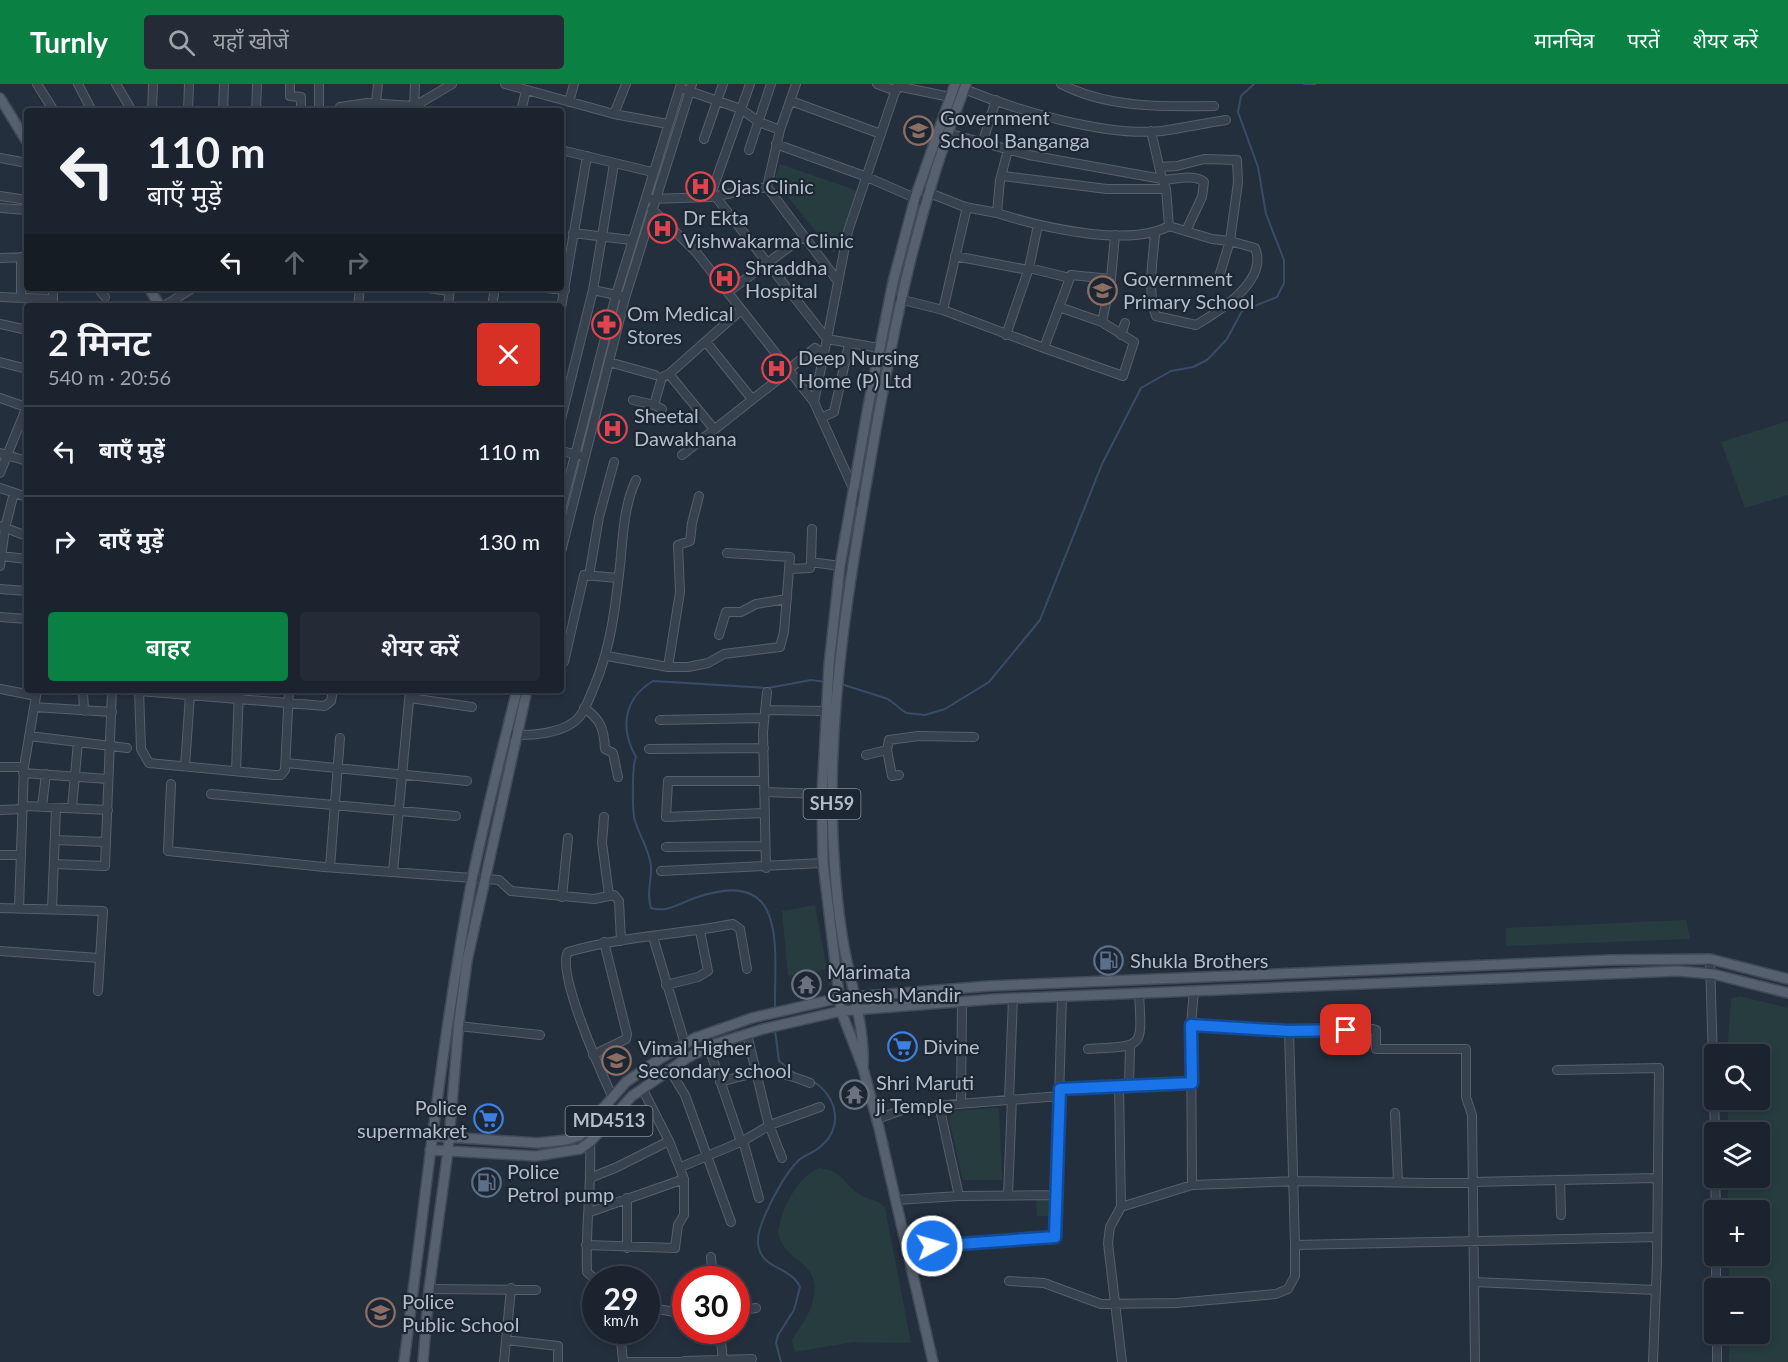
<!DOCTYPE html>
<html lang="hi">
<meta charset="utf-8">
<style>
:root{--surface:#1b232e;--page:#242b36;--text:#f1f3f6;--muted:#a0a4aa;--line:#39404a;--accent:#0b8043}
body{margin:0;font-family:Lato,"Noto Sans Devanagari",sans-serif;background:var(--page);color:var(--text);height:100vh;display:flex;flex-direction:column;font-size:22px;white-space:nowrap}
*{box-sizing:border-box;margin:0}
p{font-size:20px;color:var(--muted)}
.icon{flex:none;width:33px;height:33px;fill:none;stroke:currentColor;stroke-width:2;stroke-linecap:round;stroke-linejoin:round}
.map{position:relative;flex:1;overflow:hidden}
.details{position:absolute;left:24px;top:219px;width:540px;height:390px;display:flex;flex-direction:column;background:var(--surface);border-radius:6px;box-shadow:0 3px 9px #0003,0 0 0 2px var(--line)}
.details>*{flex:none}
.top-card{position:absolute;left:24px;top:24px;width:540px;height:183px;border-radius:6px;box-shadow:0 3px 9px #0003,0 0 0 2px var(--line);background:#1b232e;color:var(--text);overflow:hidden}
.buttons{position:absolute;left:1704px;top:960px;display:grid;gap:12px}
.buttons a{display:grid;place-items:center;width:66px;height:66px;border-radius:6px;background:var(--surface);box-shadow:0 3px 9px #0003,0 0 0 2px var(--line);font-size:30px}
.speed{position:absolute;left:582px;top:1182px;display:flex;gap:12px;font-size:30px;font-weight:700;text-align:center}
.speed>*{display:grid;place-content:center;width:78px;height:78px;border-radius:50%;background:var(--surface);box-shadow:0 3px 9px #0003,0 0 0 2px var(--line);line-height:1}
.speed small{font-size:15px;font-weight:400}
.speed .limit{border:9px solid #d22;background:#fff;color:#111}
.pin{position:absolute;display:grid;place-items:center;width:51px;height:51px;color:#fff;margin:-26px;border-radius:12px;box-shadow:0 3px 9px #0006}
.me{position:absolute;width:66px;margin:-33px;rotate:84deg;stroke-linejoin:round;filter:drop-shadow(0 0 4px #0008)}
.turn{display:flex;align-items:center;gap:21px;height:126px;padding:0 24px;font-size:27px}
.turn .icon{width:78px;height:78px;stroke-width:2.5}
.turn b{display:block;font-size:42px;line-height:51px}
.lanes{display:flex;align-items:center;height:57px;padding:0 24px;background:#0003;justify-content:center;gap:30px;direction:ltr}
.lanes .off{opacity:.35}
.round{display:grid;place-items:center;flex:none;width:63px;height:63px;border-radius:6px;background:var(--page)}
.headline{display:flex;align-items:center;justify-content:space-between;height:102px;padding:0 24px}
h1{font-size:36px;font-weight:600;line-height:45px}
.cta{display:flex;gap:12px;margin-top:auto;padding:12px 24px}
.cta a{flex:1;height:69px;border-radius:6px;background:var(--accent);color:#fff;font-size:24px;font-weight:600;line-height:69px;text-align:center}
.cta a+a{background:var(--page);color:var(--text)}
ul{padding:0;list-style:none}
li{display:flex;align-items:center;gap:18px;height:90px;padding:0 24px;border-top:2px solid var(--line)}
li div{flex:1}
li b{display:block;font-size:22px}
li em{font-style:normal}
header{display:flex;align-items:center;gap:36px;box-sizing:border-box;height:84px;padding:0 30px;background:var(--accent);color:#fff}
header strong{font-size:28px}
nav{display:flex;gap:33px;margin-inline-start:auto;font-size:21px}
.search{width:420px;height:54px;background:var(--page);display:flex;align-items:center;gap:15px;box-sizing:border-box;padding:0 21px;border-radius:6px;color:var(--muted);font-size:22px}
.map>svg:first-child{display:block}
.green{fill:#263c3f}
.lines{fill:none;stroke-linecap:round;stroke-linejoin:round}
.stream{stroke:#394c67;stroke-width:2}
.minor-casing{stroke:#565f6c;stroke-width:10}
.major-casing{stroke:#414a57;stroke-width:12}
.minor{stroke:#38414e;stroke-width:8}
.major{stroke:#56606e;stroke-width:9}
.route-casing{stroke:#114b97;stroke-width:15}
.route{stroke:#1a73e8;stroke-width:10}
.labels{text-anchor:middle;stroke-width:4.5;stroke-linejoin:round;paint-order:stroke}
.shield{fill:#1d2633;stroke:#878f9c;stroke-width:1.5}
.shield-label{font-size:18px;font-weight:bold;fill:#b4bcc9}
.poi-label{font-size:20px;fill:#b4bcc9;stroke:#1d2633;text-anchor:start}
</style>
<header>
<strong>Turnly</strong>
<div class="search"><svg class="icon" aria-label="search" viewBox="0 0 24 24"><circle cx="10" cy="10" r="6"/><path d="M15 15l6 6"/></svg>यहाँ खोजें</div>
<nav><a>मानचित्र</a><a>परतें</a><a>शेयर करें</a></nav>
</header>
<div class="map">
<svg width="1788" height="1278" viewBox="0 0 1788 1278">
<rect width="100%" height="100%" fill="#242f3e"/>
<path class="green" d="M780 80 858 107 834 170 774 96Z
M1788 337V411L1745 424 1721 358Z
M815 821 827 885 788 892 782 827Z
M1686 836 1690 855 1506 862V844Z
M1739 912 1788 924V1278H1729V1250H1760V1204H1729V1172H1760V1126H1728V1094H1760V1048H1728V1016H1760V970H1727L1731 915Z
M999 1024 1002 1096H963L947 1027Z
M819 1084C844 1087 842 1099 859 1110 867 1116 879 1115 885 1124L911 1259 853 1258 795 1268 792 1256C798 1245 807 1235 811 1223 827 1174 782 1181 778 1147 782 1124 797 1093 819 1084Z
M1053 1114 1052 1132H1037L1036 1115Z"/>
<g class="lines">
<path class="stream" d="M1304 0H1315
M841 600 888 615 906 629 925 631 945 625 989 598 1040 536 1102 380 1141 304 1171 287 1193 283 1207 276 1227 255 1242 227 1277 213 1284 199V176L1266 130 1258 83 1238 28 1241 12 1254 0
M775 926C774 865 790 780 695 814 680 819 667 829 651 824 646 808 652 797 651 782 649 765 640 753 635 737 632 728 632 680 636 673 620 645 623 615 653 597L768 604 811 596 826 598
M775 946 779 977 797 991
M781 1278 776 1259 778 1251 794 1226 800 1203C791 1182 760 1186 758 1159 756 1141 784 1091 797 1078 802 1072 810 1070 816 1066 845 1047 839 1012 811 996"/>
<defs>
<path id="minor" d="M37 0 54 27
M78 0 92 27
M116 0 132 27
M290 0V12L301 13V27
M505 0 614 30 668 40
M796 0 780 46 767 103 837 196
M877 0 896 7
M898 0 897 2 950 13
M1061 0C1107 24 1163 23 1214 22
M964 5C1016 26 1105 53 1162 47 1183 44 1205 39 1226 36
M686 6 741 25 759 38 780 46
M791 17 881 50
M569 18 574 0
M376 19 378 0
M414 22 415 0
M340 23 367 19 414 22
M410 25 452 0
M152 27 153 0
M188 27 189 0
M223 27 224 0
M256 27 257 0
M319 27V0
M521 27 526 7
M614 30 626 0
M947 49 1029 71 1162 95 1151 47
M704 55 723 0
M776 60 867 93 924 118
M982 60 996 16
M561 66 652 88
M749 66 771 0
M0 74 27 79
M1159 83 1177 82 1204 75 1237 76 1238 98 1230 157 1212 155 1169 142 1166 105 1162 95
M1003 92 1107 105H1166
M1165 96C1176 95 1195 90 1204 98L1202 113 1186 147
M927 108 965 123 997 129 1000 96 1008 66
M0 112 27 116
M715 112 827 255
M710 113 750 0
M652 115 710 113 767 103
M0 124 27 126
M652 125 696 168 814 318 862 424
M997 129C1040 143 1129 164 1169 142
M573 149 631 156
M1155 150C1153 175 1147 208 1156 232L1196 241C1218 228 1269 197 1255 164L1230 157 1218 196
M955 172 1028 186
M0 174 27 173
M1029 184 1070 194
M1111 195 1071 191 1044 264 1123 292 1134 258 1102 238 1111 195 1115 151
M98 204 105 213
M428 204 449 207
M544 204 565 206
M593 206 614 80
M728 208 804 152
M0 213 53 215
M21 214V173
M899 215 943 226 1044 264
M53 222V204
M164 222 193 204
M358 222 360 204
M448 222 450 204
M492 222 495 204
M1059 223 1102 238
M561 224 587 72
M943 226 967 123
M0 240 27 246
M1006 251 1029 184 1038 141
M1121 251 1125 239
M827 255 848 147 897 2
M706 258 752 315
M0 278 27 285
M609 278 655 291
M789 285 815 264 824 271
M669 290 714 345
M0 314 26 323
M633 316 654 321 662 293 669 290 741 226
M814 318 827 255 879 264
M654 321 662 325
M821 334 834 328 849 260
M561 335 593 206 621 212
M561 367 578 371
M0 369 27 377
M682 371 790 286
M0 389 27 322
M0 404 27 413
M561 426 616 211 681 0
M0 442 27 452
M561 468 625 214 692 0
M1 472 27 475
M811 478 812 445
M0 482 5 444 14 409
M791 485 810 484 811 478 840 482
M589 492 599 433 614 378
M0 505 27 507
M0 533 27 535
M719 551 726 528H741L756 520 787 515
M607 572 668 583H688L708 579 724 570 780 563 784 548 790 473 727 469
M564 578 584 491 618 494
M668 583 680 508 678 461 690 457 692 439 699 412
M1 605 36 612
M83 606 84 627
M139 606 141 665 149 679 274 691H281L285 686 289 606
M139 607 325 622 331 617 333 606
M410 614 472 623
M34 623 112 628
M584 624C601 635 604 646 605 665L613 669 618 693
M765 626 826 627
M660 636 764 634
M506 650C527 653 566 650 580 632 586 624 590 612 594 603 612 561 616 518 621 472 623 447 625 419 636 396
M29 652 127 664
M649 665 764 664
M866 671 887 666
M286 679 467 697
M185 682 190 611
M0 683H24
M236 686 239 606
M23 689 108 695
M899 691 892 692 887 666 889 656 918 652 974 653
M171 700 168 767 324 783 499 796 511 807 594 815 614 811 619 817 621 857
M764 708 822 710
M211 710 456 732
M42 722 46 690
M72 724 78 658
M0 726 22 725 26 722 108 726
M764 729 666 733 668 697H764
M604 733 602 759 609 811
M55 756 106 758
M666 763 765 762
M0 771H21
M54 780 105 782 112 606
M330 783 340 654
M766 784 763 648 767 608
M661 787 823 779
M393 788 410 606
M562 813 568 754
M0 824 103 827 98 907
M19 824 24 683 37 606
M52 825 56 724
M653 853 685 960
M0 867 99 874
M1710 875 1715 1048
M666 901 698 893 708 887 700 847
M1191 941 1289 947 1373 945 1376 946V965H1466V1013L1472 1031 1475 1278
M459 942 540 951
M747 950 768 1038 782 1074
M709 964 741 1058
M1088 965C1145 962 1142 965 1139 909
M593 971 626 955 627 950 604 858
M669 985 685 1011 731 1138
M1557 986 1659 984 1657 1178 1653 1278
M720 998C761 987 769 983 810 999
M1129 1001 1130 963
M1119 1002 1121 1123
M1061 1005 1192 999
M612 1012C601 988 556 888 568 868 622 852 678 851 733 840L740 845 747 885
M1009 1015 1013 914
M961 1019 962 917
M939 1021 959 1112
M1395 1029 1398 1098
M877 1035 908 1024 1060 1012
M743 1057 759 1114
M590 1058C592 1102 585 1145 587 1188L596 1196
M681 1083 743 1057 770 1041 820 1023
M592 1093 615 1084 669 1057
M1715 1094 1716 1126
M1560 1096 1657 1094
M1192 1101 1191 941 1194 906
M1008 1111 1012 1015
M896 1116 959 1112 1056 1111
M590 1128 684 1095
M586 1161 675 1164 678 1141 684 1131V1095L669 1057 642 1004
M1295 1161 1657 1153
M627 1164V1114
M908 1165 1055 1153 1062 912
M1716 1172V1204
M711 1173 713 1196
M1009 1197 1044 1199 1101 1220 1176 1219 1276 1210 1288 1205 1295 1192V1161L1289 947
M1474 1198 1656 1206
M429 1205 536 1206
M646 1223 686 1230
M736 1227 756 1224
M620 1246 623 1278
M720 1246 723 1278
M1717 1250V1278
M506 1256 558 1262V1278
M684 1277 752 1275
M504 1278 511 1204
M629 1278H684
M1122 1278 1108 1159 1110 1143 1121 1123 1192 1101 1295 1097 1431 1099 1560 1096 1561 1131"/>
<path id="major" d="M0 14 27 58
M149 204 160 222
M863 982C865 945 851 900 844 863 836 818 833 769 832 723 831 608 850 492 870 379 893 245 916 128 966 0
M431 1052 538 1059 566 1056 579 1052 626 998 661 974 695 954 752 934 839 914 989 902 1610 876 1710 875 1788 895
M430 1066 536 1072 580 1065 590 1058 632 1012 687 974 715 960 763 945 841 927 995 915 1678 887 1713 890 1788 909
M404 1278C425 1119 441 959 471 801 484 736 501 671 517 606
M423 1278 429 1205 448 1067 459 937 467 877 527 606
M933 1278 879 1044 863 984 841 927 823 779 822 710 829 581 840 482 868 323 893 198 915 114 955 0"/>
</defs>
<use href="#minor" class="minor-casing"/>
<use href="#major" class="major-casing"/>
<use href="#minor" class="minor"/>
<use href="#major" class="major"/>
</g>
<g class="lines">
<defs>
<path id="route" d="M932 1162 1055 1153 1060 1005 1192 999 1191 941 1289 947 1346 946"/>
</defs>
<use href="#route" class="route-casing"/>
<use href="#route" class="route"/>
</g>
<defs>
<symbol id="school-ring" viewBox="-11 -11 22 22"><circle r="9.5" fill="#1d2633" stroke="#8d6e63" stroke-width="1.5"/><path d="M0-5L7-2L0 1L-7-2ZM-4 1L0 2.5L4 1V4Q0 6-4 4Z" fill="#8d6e63"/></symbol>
<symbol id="hospital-ring" viewBox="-11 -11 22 22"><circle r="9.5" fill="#1d2633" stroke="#e0444e" stroke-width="1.5"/><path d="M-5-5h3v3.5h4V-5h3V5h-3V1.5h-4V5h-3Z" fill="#e0444e"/></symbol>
<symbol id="pharmacy-ring" viewBox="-11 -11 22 22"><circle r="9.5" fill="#1d2633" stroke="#e0444e" stroke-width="1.5"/><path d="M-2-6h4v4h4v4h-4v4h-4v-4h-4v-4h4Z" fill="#e0444e"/></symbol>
<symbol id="fuel-ring" viewBox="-11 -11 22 22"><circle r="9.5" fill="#1d2633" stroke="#5c6f8a" stroke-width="1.5"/><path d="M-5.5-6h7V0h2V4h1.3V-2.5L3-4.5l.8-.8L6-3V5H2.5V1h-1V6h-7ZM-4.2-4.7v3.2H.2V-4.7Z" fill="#5c6f8a"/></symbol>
<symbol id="temple-ring" viewBox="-11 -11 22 22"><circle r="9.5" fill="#1d2633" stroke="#6b7280" stroke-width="1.5"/><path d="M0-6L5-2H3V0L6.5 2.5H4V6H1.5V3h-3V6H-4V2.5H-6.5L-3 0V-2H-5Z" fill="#6b7280"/></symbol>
<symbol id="supermarket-ring" viewBox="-11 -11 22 22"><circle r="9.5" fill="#1d2633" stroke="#3f7fe0" stroke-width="1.5"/><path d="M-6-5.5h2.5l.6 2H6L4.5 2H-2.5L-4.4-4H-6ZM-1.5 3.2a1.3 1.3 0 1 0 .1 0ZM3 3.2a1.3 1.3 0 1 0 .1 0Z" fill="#3f7fe0"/></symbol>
</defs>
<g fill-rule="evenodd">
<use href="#school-ring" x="902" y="30" width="33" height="33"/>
<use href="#hospital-ring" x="684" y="86" width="33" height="33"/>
<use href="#hospital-ring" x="646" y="128" width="33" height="33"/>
<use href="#hospital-ring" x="708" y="178" width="33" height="33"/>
<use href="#school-ring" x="1086" y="190" width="33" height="33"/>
<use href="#pharmacy-ring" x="590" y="224" width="33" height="33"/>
<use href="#hospital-ring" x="760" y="268" width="33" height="33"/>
<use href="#hospital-ring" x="596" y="328" width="33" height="33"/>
<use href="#fuel-ring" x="1092" y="860" width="33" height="33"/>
<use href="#temple-ring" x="790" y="884" width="33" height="33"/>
<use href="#supermarket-ring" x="886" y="946" width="33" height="33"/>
<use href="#school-ring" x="600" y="960" width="33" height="33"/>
<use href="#temple-ring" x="838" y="994" width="33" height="33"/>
<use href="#supermarket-ring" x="472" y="1018" width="33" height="33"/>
<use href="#fuel-ring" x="470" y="1082" width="33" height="33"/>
<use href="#school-ring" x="364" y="1212" width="33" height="33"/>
</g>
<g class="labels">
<g class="shield">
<rect x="803.5" y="705" width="57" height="30" rx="4.5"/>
<rect x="565.5" y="1022" width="87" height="30" rx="4.5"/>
</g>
<g class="shield-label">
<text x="832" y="726">SH59</text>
<text x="609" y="1043">MD4513</text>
</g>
<g class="poi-label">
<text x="940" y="41">Government<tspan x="940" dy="23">School Banganga</tspan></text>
<text x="721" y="110">Ojas Clinic</text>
<text x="683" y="141">Dr Ekta<tspan x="683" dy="23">Vishwakarma Clinic</tspan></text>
<text x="745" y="191">Shraddha<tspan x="745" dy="23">Hospital</tspan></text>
<text x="1123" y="202">Government<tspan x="1123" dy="23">Primary School</tspan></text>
<text x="627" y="237">Om Medical<tspan x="627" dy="23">Stores</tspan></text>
<text x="798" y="281">Deep Nursing<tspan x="798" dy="23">Home (P) Ltd</tspan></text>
<text x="634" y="339">Sheetal<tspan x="634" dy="23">Dawakhana</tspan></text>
<text x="1130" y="884">Shukla Brothers</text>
<text x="827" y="895">Marimata<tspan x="827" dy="23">Ganesh Mandir</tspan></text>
<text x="923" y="970">Divine</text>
<text x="638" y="971">Vimal Higher<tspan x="638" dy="23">Secondary school</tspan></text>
<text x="876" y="1006">Shri Maruti<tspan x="876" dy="23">ji Temple</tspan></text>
<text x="467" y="1031" text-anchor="end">Police<tspan x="467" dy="23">supermakret</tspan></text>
<text x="507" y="1095">Police<tspan x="507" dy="23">Petrol pump</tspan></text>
<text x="402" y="1225">Police<tspan x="402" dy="23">Public School</tspan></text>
</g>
</g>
</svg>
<div class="buttons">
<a><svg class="icon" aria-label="search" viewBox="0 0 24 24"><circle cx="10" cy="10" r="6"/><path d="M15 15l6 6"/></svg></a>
<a><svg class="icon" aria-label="layers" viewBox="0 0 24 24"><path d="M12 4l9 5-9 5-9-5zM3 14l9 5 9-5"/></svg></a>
<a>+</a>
<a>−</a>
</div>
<div class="speed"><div>29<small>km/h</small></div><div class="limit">30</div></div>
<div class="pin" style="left:1346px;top:946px;background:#d93025"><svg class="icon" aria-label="arrive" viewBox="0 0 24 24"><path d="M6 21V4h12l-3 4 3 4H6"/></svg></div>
<svg class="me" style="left:932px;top:1162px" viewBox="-20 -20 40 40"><circle r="17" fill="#1a73e8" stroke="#fff" stroke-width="3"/><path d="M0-11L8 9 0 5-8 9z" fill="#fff"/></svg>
<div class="top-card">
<div class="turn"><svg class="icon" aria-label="left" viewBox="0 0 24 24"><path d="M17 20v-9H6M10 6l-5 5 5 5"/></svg><div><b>110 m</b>बाएँ मुड़ें</div></div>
<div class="lanes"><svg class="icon" aria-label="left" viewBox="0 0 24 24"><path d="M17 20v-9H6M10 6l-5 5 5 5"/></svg><svg class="icon off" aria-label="ahead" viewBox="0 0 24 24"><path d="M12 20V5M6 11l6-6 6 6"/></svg><svg class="icon off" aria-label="right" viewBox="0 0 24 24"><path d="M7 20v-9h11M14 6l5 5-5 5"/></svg></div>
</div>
<section class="details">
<div class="headline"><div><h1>2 मिनट</h1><p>540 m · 20:56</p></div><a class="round" style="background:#d93025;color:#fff"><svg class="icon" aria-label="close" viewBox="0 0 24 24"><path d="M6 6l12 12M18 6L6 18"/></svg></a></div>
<ul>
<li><svg class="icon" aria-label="left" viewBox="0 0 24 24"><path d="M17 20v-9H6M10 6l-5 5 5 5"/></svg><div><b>बाएँ मुड़ें</b></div><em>110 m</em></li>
<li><svg class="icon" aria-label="right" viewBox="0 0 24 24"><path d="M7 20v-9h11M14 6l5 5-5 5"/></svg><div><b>दाएँ मुड़ें</b></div><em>130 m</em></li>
</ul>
<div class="cta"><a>बाहर</a><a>शेयर करें</a></div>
</section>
</div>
